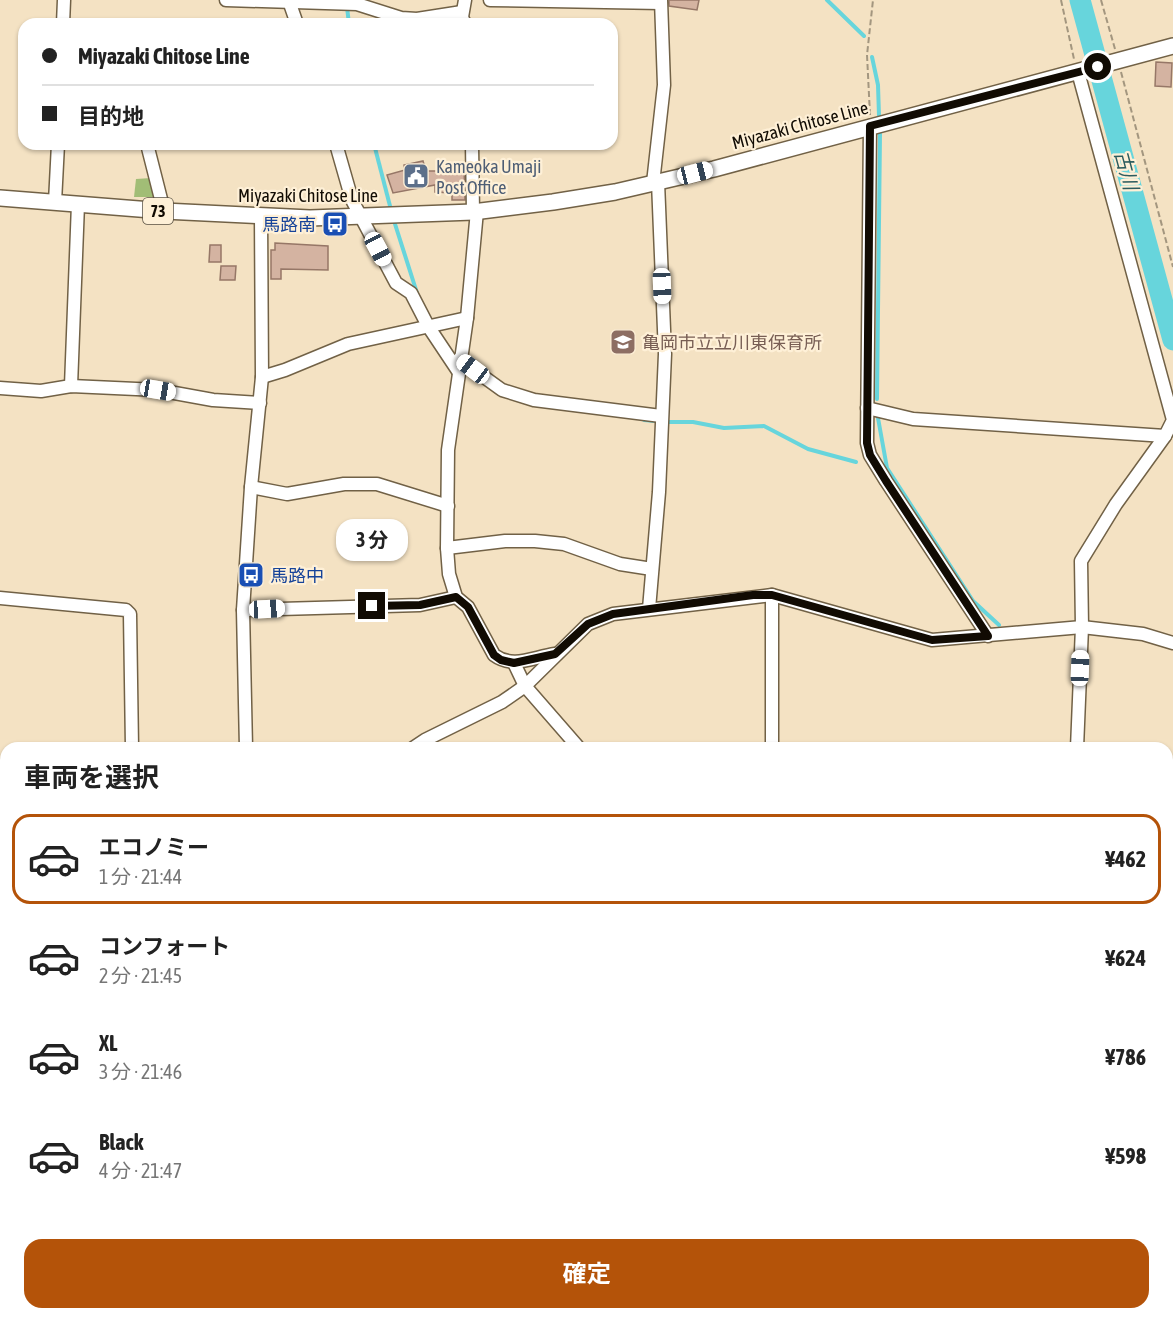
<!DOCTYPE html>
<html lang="ja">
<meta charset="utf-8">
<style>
body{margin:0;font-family:"Asap Condensed","Noto Sans JP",sans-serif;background:#f2f2f2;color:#222;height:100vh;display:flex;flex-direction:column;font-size:22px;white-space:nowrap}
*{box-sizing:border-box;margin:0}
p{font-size:20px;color:#767676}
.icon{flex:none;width:33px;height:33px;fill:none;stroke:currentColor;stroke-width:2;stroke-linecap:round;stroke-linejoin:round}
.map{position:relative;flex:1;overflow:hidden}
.drawer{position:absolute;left:0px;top:742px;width:1173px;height:578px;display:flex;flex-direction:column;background:#fff;border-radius:18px 18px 0 0;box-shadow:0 2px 4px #0004}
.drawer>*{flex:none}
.top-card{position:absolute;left:18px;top:18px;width:600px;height:132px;border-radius:18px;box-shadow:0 2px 4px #0004;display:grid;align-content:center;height:132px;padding:0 24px;background:#fff}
.end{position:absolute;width:27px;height:27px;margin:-14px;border:8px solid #110b03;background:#fff;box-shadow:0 0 0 3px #fff}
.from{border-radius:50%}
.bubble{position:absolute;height:42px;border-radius:18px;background:#fff;box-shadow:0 2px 4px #0004;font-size:20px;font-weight:700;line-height:42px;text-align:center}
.car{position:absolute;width:18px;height:36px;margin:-18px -9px;border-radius:8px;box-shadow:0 0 4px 2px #0007;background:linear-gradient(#fff 24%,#345 0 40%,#fff 0 76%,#345 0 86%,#fff 0)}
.top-card b{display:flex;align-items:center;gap:21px;height:57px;font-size:22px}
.top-card b+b{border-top:2px solid #e0e0e0}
.top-card i{width:15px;height:15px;background:#222}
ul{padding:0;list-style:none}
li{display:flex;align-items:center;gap:18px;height:90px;margin:0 12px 9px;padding:0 12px;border:3px solid transparent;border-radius:18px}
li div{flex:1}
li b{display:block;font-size:22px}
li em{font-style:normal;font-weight:700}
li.selected{border-color:#b45309}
li>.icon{width:54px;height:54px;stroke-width:1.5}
h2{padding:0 24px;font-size:27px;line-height:72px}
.action{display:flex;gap:12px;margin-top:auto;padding:12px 24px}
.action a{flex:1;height:69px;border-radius:18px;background:#b45309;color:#fff;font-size:24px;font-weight:700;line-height:69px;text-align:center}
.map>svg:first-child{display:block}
.education{fill:#edd4ce}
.forest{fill:#a1bd76}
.water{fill:#67d5dc}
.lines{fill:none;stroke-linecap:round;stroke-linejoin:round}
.stream{stroke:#67d5dc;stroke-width:4}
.river{stroke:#67d5dc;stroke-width:21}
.building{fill:#d4b3a1;stroke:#967767;stroke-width:1.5}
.minor-casing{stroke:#716146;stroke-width:15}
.major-casing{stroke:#716146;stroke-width:18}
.path{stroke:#a3967f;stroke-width:2;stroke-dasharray:6 3;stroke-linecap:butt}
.minor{stroke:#fff;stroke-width:12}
.major{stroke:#fff;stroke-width:15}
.route{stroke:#110b03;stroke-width:8}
.labels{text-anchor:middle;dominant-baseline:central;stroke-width:4.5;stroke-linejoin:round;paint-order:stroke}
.shield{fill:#fef0d7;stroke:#585043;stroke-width:1.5}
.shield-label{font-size:16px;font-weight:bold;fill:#110b03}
.street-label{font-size:18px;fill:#110b03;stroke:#fef0d7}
.service-label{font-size:18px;fill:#4e5e75;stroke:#fef0d7;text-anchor:start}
.transit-label{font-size:18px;fill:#164399;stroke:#fef0d7;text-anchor:end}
.education-label{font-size:18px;fill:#785e54;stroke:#fef0d7;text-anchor:start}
.water-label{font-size:20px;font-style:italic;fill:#2b5c5e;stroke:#fef0d7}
</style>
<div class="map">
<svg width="1173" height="1319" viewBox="0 0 1173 1319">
<rect width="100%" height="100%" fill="#f4e2c3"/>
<g class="education">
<polygon points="6,888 6,980 1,980 4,906"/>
<polygon points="0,1182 6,1182 6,1266 0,1262"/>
</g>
<polygon class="forest" points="151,178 155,197 134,197 136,179"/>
<rect class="water" x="0" y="1195" width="6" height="45"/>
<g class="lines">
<g class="stream">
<polyline points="827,0 864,36"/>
<polyline points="347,7 349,24"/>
<polyline points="872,57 878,85 879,116"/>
<polyline points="374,144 390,206"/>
<polyline points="395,224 417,293"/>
<polyline points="877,399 880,134"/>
<polyline points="878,418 887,468 973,601 999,625"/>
<polyline points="644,420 655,421"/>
<polyline points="664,422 693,422 724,428 764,426 808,449 856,462"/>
</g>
<polyline class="river" points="1080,0 1173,340"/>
</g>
<g class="building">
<polygon points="669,0 699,0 697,10 669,6"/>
<polygon points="1156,62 1172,63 1171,87 1155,86"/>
<polygon points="423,161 426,171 452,171 453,167 464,167 465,200 452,200 452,193 435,192 435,185 393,193 387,175 405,170 404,165"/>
<polygon points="275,243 328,246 328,270 281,269 281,279 271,279 271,250 275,250"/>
<polygon points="210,245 221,245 221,262 209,262"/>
<polygon points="221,266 236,266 235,280 220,280"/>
</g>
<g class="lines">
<g class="minor-casing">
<g id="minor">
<polyline points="226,0 357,4 401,18 417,19 462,12"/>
<polyline points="490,0 661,3"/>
<polyline points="289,1 297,24"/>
<polyline points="63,24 64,0"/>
<polyline points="465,24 462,17 465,0"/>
<polyline points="870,126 867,443 870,455 886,481 988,636"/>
<polyline points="147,144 164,211"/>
<polyline points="336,144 352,200 396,283 411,293 428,326 458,371"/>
<polyline points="472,144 473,212"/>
<polyline points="653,183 664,85 661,0"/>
<polyline points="55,202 58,144"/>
<path d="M477,211L467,318L448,450L447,548L449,574L456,597L468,607L494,655C513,669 533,657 555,654"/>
<polyline points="459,359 502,390 534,400 661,416"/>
<polyline points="262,377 285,370 348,344 467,318"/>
<polyline points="71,386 78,204"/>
<polyline points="0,388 41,391 71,386 158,390 213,400 260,403"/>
<polyline points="867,408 913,419 1165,436"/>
<polyline points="251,487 287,494 344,484 377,484 448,506"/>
<polyline points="447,548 505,541 535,541 564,544 620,564 652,569"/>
<polyline points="0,598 126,610 130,614 132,748"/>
<polyline points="649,609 659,492 665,354 658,182"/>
<polyline points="243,610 420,605 456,597"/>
<polyline points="514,663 525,686 579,748"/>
<polyline points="246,748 243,610 251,487 262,377 261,216"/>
<polyline points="413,748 425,740 502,702 525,686 588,624 613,614 772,595 932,640 1082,627 1143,634 1173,643"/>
<polyline points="772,748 772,595"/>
<polyline points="1077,748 1082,627 1081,561 1116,504 1165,436 1173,420 1078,72"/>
<polyline points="0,808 6,808"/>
<polyline points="1167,1230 1173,1230"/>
<polyline points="243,1319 243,1314"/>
<polyline points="1046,1319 1046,1314"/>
</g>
</g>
<g class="major-casing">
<polyline id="major" points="0,198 164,211 310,218 473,212 553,202 615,192 714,169 1173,46"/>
</g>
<g class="path">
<polyline points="1061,0 1074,59"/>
<polyline points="1101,0 1115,49"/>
<polyline points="1121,72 1173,267"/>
<polyline points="870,115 867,55 873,0"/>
<polyline points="0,984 6,984"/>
<polyline points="0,1178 6,1178"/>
<polyline points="454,1319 454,1314"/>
<polyline points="648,1319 649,1314"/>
</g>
<use href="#minor" class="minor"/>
<use href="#major" class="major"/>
</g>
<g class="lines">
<polyline class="route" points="372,606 420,605 456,597 468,607 494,655 501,660 514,663 555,654 588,624 613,614 753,595 772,595 932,640 988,636 886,481 870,455 867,443 870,126 1098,67"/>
</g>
<defs>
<g id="civic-square" transform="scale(1.35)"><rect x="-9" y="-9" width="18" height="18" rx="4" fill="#5c6f8a" stroke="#fef0d7"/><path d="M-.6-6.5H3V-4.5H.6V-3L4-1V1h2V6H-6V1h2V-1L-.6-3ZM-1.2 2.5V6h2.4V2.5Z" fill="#fff"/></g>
<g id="bus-square" transform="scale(1.35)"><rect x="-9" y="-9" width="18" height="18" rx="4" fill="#1a4fb4" stroke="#fef0d7"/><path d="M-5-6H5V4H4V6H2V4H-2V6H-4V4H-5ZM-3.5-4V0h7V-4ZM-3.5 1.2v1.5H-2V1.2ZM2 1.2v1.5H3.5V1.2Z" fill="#fff"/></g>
<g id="school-square" transform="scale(1.35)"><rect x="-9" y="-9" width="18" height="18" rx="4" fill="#8d6e63" stroke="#fef0d7"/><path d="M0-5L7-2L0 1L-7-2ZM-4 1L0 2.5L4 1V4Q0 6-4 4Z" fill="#fff"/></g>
</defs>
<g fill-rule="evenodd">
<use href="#civic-square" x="416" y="176"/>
<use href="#bus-square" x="335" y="224"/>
<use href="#school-square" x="623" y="342"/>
<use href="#bus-square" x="251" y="575"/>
</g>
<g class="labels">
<rect class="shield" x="143" y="198" width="30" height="26" rx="4.5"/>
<g class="shield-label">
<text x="158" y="211">73</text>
</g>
<g class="street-label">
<text transform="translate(800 125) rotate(-15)">Miyazaki Chitose Line</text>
<text x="308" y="195">Miyazaki Chitose Line</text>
</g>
<g class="service-label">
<text x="436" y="166">Kameoka Umaji<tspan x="436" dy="21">Post Office</tspan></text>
</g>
<g class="transit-label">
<text x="316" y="224">馬路南</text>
<text x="270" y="575" text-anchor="start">馬路中</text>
</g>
<g class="education-label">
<text x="642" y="342">亀岡市立立川東保育所</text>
</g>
<g class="water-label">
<text transform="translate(1127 170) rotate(75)">古川</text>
</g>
</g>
</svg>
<i class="end from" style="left:1098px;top:67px"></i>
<i class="end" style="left:372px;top:606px"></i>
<div class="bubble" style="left:336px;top:519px;width:72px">3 分</div>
<i class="car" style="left:695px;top:173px;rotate:76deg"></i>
<i class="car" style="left:378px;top:249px;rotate:152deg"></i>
<i class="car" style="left:662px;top:286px;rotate:178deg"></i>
<i class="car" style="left:473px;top:369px;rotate:307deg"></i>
<i class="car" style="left:158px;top:390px;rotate:100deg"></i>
<i class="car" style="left:267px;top:609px;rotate:87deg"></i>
<i class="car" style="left:1080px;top:668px;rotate:2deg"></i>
<div class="top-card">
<b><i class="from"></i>Miyazaki Chitose Line</b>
<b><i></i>目的地</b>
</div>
<section class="drawer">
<h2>車両を選択</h2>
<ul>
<li class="selected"><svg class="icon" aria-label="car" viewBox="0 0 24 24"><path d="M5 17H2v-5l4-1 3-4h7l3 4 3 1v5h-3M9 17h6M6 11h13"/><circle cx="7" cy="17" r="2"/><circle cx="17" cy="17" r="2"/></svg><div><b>エコノミー</b><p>1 分 · 21:44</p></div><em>¥462</em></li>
<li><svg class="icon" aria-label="car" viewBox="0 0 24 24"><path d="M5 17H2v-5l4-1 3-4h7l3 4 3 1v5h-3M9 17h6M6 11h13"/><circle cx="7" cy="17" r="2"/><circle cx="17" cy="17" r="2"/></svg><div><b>コンフォート</b><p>2 分 · 21:45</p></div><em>¥624</em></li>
<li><svg class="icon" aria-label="car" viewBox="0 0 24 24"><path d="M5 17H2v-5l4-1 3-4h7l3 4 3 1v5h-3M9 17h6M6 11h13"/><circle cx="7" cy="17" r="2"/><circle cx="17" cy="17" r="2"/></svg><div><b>XL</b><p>3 分 · 21:46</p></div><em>¥786</em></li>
<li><svg class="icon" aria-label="car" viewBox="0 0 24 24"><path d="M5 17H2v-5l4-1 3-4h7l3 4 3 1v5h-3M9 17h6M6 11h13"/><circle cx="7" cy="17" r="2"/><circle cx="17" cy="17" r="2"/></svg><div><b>Black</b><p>4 分 · 21:47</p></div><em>¥598</em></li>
</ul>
<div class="action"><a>確定</a></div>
</section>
</div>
